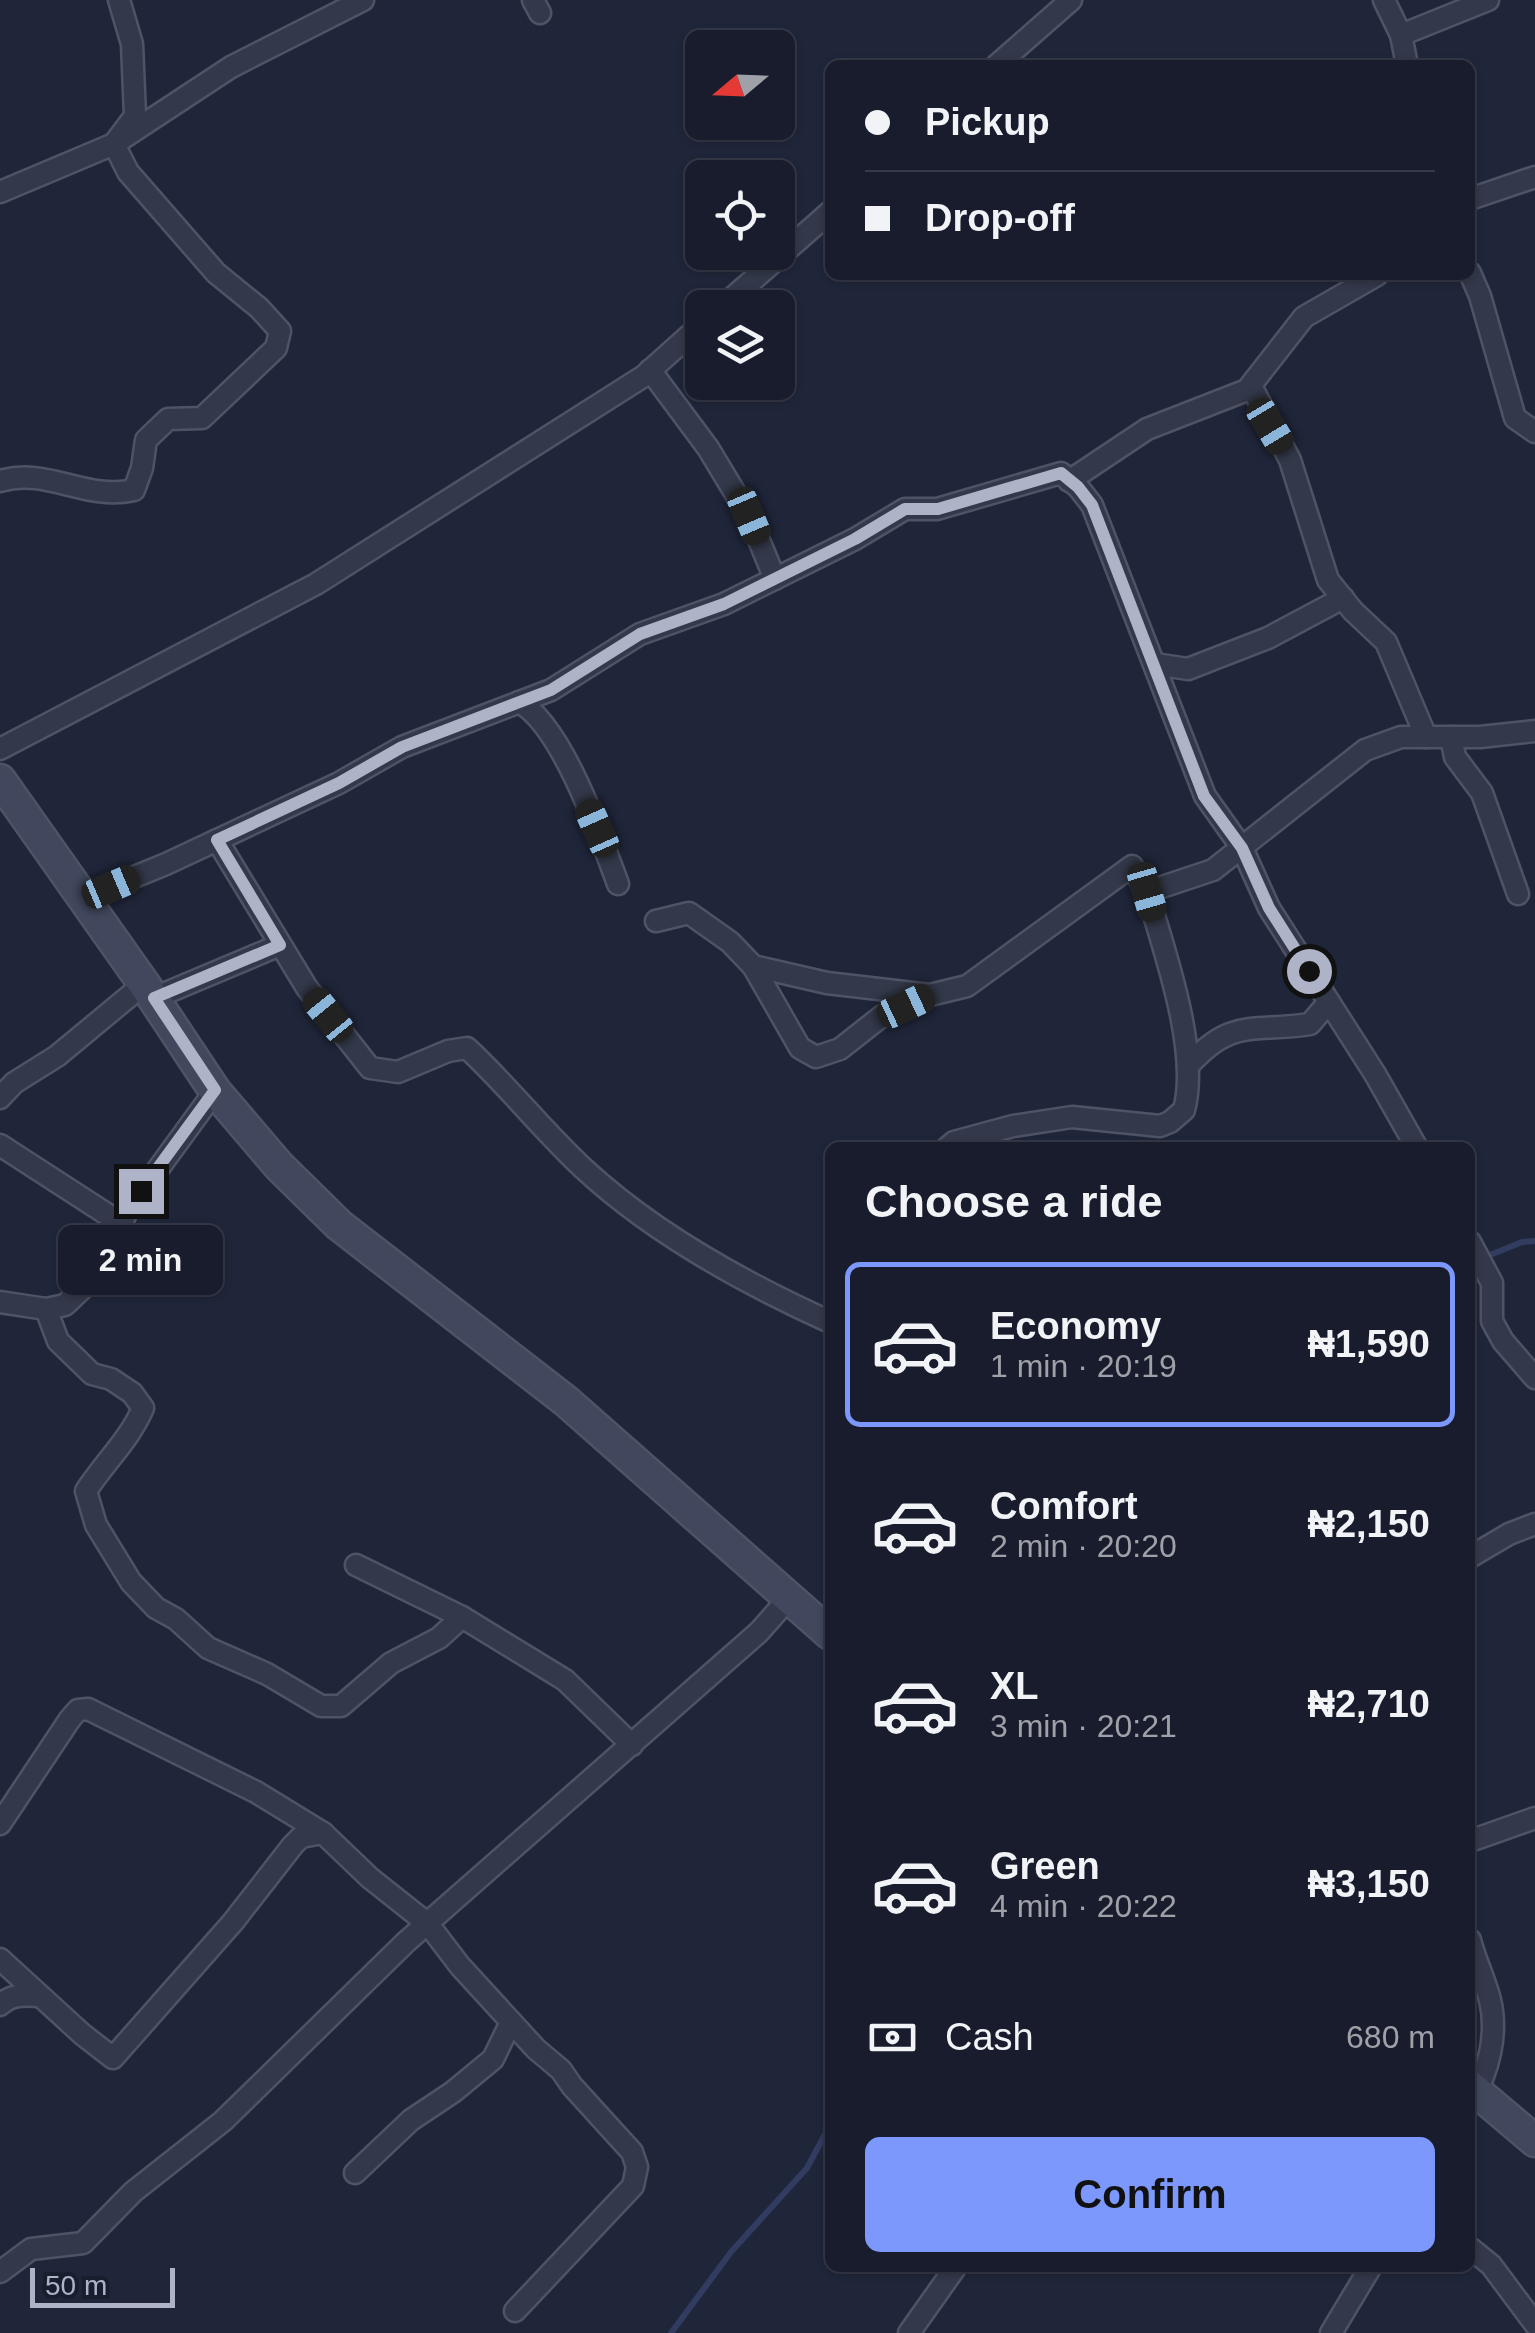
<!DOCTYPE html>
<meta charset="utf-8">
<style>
body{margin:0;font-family:Helvetica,sans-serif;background:#252938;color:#f1f3f6;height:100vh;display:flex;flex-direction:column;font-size:38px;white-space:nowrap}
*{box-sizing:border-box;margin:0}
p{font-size:32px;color:#9fa1a9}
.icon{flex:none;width:55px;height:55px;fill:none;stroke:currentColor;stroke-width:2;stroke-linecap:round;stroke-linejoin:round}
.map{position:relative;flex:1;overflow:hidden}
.panel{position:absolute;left:825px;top:1142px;width:650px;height:1130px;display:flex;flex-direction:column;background:#181c2c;border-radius:15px;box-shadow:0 2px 8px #0004,0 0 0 2px #363a48}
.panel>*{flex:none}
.hud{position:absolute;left:825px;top:60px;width:650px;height:220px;border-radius:15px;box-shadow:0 2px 8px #0004,0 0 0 2px #363a48;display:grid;align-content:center;height:220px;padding:0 40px;background:#181c2c}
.needle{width:65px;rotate:251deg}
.controls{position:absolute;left:685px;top:30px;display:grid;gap:20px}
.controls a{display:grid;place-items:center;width:110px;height:110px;border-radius:15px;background:#181c2c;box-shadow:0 2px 8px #0004,0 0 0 2px #363a48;font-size:50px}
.scale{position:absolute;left:30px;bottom:25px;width:145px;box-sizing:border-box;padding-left:10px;border:5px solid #aeb3c7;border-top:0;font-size:28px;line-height:35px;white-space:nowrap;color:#aeb3c7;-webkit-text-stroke:8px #191e2f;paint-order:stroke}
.end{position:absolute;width:45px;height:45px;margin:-22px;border:12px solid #aeb3c7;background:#111;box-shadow:0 0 0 5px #111}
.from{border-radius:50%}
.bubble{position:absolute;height:70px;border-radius:15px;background:#181c2c;box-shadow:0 2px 8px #0004,0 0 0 2px #363a48;font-size:32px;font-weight:700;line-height:70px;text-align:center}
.car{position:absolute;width:30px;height:60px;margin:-30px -15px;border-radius:12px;box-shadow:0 0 8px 2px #0007;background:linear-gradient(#222 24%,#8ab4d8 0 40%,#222 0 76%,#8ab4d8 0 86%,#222 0)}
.hud b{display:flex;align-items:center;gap:35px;height:95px;font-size:38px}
.hud b+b{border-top:2px solid #363a48}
.hud i{width:25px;height:25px;background:#f1f3f6}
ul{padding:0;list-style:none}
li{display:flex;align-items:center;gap:30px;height:165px;margin:0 20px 15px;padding:0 20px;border:5px solid transparent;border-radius:15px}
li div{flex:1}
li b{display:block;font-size:38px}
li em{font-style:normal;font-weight:700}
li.on{border-color:#7c98fd}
li>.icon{width:90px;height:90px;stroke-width:1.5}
h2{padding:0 40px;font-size:45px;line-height:120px}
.pay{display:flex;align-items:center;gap:25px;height:110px;padding:0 40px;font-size:38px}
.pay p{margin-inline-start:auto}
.cta{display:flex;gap:20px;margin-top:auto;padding:20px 40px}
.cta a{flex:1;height:115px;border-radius:15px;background:#7c98fd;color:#111;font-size:40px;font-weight:700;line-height:115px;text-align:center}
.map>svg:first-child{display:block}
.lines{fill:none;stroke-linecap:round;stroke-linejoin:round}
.stream{stroke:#313c60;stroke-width:6}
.street-casing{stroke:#4e5365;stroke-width:25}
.secondary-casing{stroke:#4e5365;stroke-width:35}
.street{stroke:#33394a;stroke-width:20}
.secondary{stroke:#41475d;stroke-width:30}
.route{stroke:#aeb3c7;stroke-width:12}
</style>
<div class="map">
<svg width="1535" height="2333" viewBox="0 0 1535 2333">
<rect width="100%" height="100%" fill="#20263a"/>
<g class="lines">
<g class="stream">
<polyline points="1480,1259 1522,1242 1535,1241"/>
<polyline points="671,2333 731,2252 807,2168 830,2125"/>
</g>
<g class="street-casing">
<g id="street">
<polyline points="533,0 540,13"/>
<polyline points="1384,0 1401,35 1407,65"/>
<polyline points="1401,35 1488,0"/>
<polyline points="997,65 1071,0"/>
<polyline points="0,192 114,144 231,67 363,0"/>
<polyline points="1470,199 1535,177"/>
<polyline points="1470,273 1480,296 1515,418 1535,432"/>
<polyline points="721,308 830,212"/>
<polyline points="650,370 708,448 749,516 775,579"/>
<polyline points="1251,386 1290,460 1328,580 1353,611 1386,642 1426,737"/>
<path d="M0,481C48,467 85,501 134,490L142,468L146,440L168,419L202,418L276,348L280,331L259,308L216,273L128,172L114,144L135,116L132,44L119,0"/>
<polyline points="1069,481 1147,429 1247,390 1304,317 1377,275"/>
<polyline points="1155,664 1188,669 1268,638 1343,598"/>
<path d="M519,702C562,725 601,838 618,884"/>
<polyline points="1451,737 1455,757 1482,793 1518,894"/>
<polyline points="0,749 316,584 644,376 702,324"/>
<path d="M217,840L307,988L370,1068L398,1072L448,1051L467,1048C508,1086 543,1131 584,1169C652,1232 746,1284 830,1322"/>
<polyline points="83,898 166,864 339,783 402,747 551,690 640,634 724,604 855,539 905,509 937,509 1061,473 1078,487 1092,505 1205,796 1242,848 1269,908 1375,1074 1417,1148"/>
<polyline points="656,921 689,913 730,942 753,966 827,983 930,995 967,986 1132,866 1147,892 1213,870 1365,750 1401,737 1480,737 1535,731"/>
<polyline points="753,966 800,1048 816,1057 840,1049 882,1016 928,996"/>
<polyline points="154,998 280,945"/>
<path d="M1188,1066C1232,1017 1252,1033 1310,1024L1329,1002"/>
<polyline points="0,1098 14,1083 57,1056 144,984"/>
<polyline points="0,1145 122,1224"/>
<path d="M947,1148L954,1142L1013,1126L1072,1117L1160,1126L1170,1122L1184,1110C1200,1051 1164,950 1147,892"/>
<polyline points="1470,1242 1492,1283 1492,1321 1503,1341 1535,1378"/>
<polyline points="0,1302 46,1309 65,1305 104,1268 126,1213 215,1091"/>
<path d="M46,1309L58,1341L92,1374L111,1379L132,1393L143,1408C130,1439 104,1463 86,1491L96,1525L131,1582L156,1608L176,1619L208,1648L267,1674L321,1706H341L391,1663L439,1638L462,1617"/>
<polyline points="1470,1557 1509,1534 1535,1524"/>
<polyline points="356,1565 462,1617 565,1680 632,1745"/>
<polyline points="0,1824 70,1719 78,1710 88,1709 256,1792 323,1833 370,1878 428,1924 460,1966 536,2049 561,2070 572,2086 632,2152 637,2167 633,2186 515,2311"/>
<polyline points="1470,1841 1535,1818"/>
<path d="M1470,1940C1475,1960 1485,1980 1490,2000C1498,2033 1489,2072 1471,2100"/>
<polyline points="0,1959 82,2034 113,2058 233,1922 293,1845 301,1837 323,1833"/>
<path d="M0,2005C11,1994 24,1995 39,1996"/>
<polyline points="355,2173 411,2120 453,2092 493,2059 511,2022"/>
<polyline points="1470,2248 1491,2265 1535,2324"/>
<polyline points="0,2272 31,2249 83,2243 133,2192 223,2121 406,1942 759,1632 789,1598"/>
<polyline points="909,2333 955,2268"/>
<polyline points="1331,2333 1370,2268"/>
</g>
</g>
<g class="secondary-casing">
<g id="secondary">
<polyline points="0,780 144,984 215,1091 279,1166 339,1225 566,1401 830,1634"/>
<polyline points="1470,2086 1535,2141"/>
</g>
</g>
<use href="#street" class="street"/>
<use href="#secondary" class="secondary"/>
</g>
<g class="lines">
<polyline class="route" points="141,1191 215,1090 154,998 280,945 217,840 339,783 402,747 551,690 640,634 724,604 855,539 905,509 938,509 1061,473 1078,487 1092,505 1204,796 1242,848 1269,908 1309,971"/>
</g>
</svg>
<div class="controls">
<a><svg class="needle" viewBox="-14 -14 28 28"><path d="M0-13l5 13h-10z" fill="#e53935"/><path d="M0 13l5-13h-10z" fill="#9fa1a9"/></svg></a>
<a><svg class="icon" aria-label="locate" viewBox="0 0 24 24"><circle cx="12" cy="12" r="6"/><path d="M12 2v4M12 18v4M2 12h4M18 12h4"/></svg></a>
<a><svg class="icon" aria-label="layers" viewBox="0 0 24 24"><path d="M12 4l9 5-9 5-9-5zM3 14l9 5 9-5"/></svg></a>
</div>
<div class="scale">50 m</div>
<i class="end from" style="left:1309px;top:971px"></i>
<i class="end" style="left:141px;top:1191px"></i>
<div class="bubble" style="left:58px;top:1225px;width:165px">2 min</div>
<i class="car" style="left:1270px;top:426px;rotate:149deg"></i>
<i class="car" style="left:749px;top:516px;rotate:157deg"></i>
<i class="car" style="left:597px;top:828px;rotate:336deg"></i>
<i class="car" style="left:111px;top:887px;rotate:67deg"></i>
<i class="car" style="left:1147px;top:892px;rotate:164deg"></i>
<i class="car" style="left:906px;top:1006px;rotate:65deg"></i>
<i class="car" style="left:328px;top:1015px;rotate:321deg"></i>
<div class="hud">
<b><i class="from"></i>Pickup</b>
<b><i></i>Drop-off</b>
</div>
<section class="panel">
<h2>Choose a ride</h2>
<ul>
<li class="on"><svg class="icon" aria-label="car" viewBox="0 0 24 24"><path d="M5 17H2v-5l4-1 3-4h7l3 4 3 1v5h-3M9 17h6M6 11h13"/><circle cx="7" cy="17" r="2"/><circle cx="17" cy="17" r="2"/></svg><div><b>Economy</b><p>1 min · 20:19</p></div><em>₦1,590</em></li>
<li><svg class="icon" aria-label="car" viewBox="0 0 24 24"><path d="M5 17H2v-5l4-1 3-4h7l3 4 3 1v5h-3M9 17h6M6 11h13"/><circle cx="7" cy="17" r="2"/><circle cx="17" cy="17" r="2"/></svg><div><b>Comfort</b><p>2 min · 20:20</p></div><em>₦2,150</em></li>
<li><svg class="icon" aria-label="car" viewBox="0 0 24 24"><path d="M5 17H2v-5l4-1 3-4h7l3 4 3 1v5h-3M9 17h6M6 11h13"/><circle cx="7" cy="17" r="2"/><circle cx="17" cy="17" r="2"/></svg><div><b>XL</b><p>3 min · 20:21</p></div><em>₦2,710</em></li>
<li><svg class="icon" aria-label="car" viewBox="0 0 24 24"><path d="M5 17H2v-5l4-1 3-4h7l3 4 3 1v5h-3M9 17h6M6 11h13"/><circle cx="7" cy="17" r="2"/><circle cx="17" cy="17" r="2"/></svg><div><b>Green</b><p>4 min · 20:22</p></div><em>₦3,150</em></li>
</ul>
<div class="pay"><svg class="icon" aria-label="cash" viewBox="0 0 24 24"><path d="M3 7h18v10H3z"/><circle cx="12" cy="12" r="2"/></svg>Cash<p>680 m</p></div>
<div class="cta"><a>Confirm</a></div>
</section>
</div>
